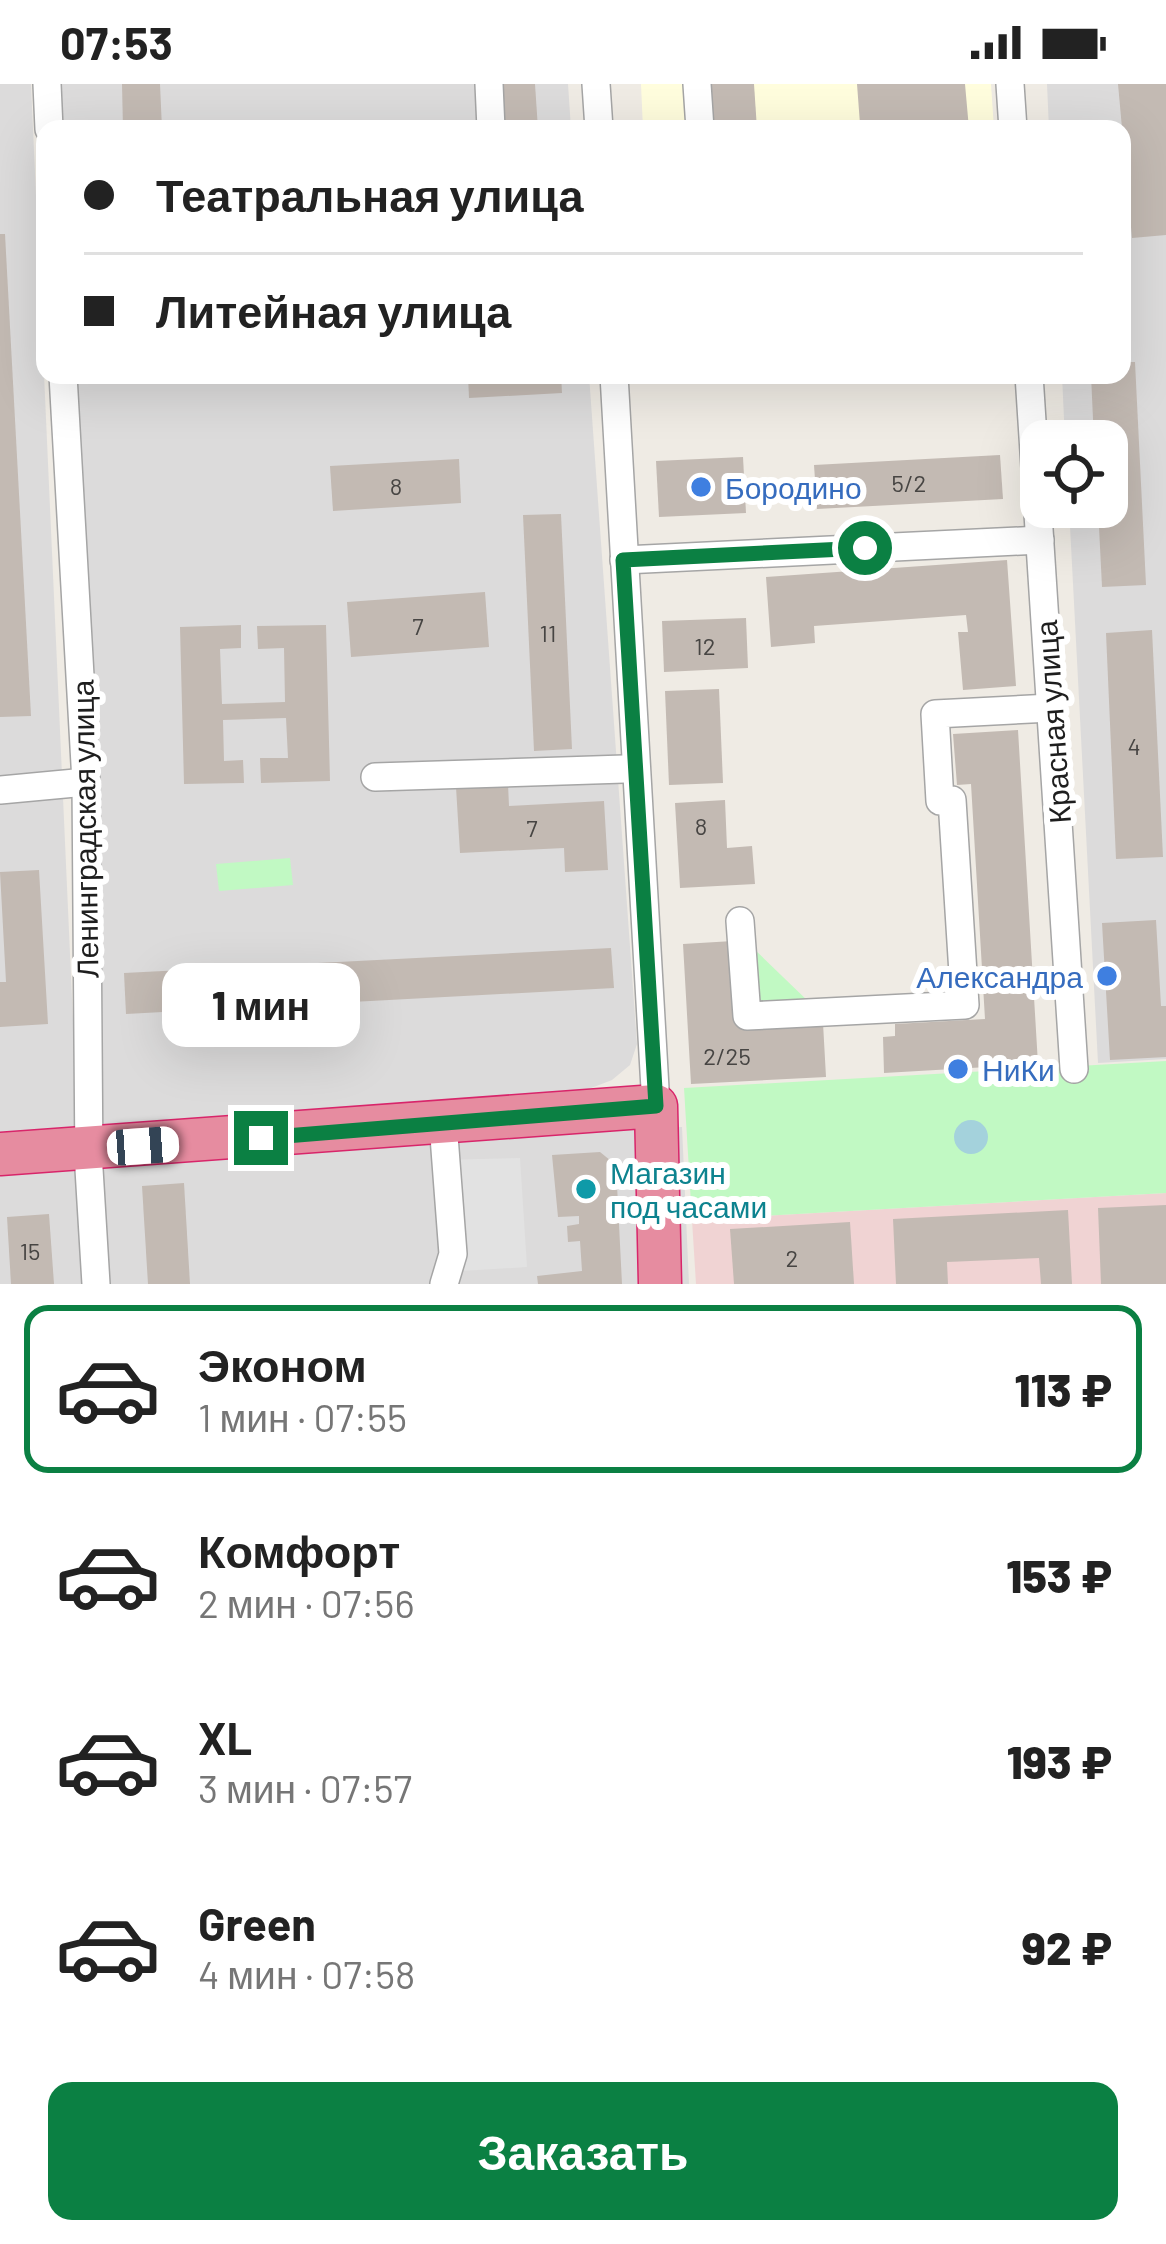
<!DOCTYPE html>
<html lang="ru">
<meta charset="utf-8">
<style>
body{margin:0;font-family:Barlow,sans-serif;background:#f6f6f6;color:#222;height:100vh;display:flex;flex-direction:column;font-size:45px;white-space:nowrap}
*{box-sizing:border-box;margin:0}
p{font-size:39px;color:#767676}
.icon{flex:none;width:66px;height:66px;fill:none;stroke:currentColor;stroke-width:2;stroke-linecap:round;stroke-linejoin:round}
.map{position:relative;height:1200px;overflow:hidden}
.drawer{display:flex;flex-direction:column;background:#fff;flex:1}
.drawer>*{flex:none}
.banner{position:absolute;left:36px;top:36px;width:1095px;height:264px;border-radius:24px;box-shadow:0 12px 48px #0002;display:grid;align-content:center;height:264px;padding:0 48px;background:#fff}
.fabs{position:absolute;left:1020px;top:336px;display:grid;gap:24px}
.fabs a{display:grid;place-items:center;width:108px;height:108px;border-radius:24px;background:#fff;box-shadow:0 12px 48px #0002;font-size:60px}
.end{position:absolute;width:54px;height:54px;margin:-27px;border:15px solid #0b8043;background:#fff;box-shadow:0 0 0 6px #fff}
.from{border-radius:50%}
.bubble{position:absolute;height:84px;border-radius:24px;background:#fff;box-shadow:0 12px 48px #0002;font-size:39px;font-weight:800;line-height:84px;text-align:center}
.car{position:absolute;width:36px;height:72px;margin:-36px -18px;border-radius:15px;box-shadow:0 0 9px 3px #0007;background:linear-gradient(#fff 24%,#345 0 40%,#fff 0 76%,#345 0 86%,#fff 0)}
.banner b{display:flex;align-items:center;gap:42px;height:114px;font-size:45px}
.banner b+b{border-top:3px solid #e0e0e0}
.banner i{width:30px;height:30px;background:#222}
ul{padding:21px 0 0;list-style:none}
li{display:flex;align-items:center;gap:36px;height:168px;margin:0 24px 18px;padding:0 24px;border:6px solid transparent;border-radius:24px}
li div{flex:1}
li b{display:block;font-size:45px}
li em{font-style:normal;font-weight:800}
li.on{border-color:#0b8043}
li>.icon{width:108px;height:108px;stroke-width:1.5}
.button{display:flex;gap:24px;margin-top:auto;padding:24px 48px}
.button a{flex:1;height:138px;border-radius:24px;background:#0b8043;color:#fff;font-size:48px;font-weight:800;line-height:138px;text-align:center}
.status{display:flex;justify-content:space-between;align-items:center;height:84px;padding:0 60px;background:#fff;direction:ltr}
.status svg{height:33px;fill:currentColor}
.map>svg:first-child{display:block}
.residential{fill:#dcdbdb}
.commercial{fill:#f0d3d3}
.education{fill:#fffddd}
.park{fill:#c1f9c3}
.parking{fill:#e2e2e2}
.water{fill:#a4d2dc}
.building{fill:#c3bab3}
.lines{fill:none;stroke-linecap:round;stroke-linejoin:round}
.minor-casing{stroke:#a5a5a5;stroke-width:30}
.highway-casing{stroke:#d8256a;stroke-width:45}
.minor{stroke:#fff;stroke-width:27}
.highway{stroke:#e68ca0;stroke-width:42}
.route{stroke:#0b8043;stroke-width:15}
.shop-dot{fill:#3f7fe0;stroke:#fff;stroke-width:4.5}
.culture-dot{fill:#0f9aa8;stroke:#fff;stroke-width:4.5}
.labels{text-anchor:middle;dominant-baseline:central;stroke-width:12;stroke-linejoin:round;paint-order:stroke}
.number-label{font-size:24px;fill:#474543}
.shop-label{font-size:30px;fill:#366cbe;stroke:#fff;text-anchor:start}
.street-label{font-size:30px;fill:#1e1e1e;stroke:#fff}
.culture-label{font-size:30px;fill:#0d838f;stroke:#fff;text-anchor:start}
</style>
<div class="status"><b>07:53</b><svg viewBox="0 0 49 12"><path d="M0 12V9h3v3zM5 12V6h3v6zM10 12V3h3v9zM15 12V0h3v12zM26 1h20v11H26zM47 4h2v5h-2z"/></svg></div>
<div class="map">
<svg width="1166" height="1200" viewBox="0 0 1166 1200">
<rect width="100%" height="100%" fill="#efebe4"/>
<g class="residential">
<polygon points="0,0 31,0 78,1048 0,1055"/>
<polygon points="56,0 568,0 571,45 58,45"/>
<polygon points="1047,0 1166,0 1166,975 1098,979 1069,423 1107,423 1107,357 1065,357 1062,291 1122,291 1122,45 1049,45"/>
<polygon points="69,291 589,291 637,960 630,981 612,996 586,1006 103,1048"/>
<polygon points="682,1043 689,1200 0,1200 0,1078"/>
</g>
<polygon class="commercial" points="1166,1109 1166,1200 696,1200 692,1136"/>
<polygon class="education" points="641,0 991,0 994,45 643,45"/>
<g class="park">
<polygon points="290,774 293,801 219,807 216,780"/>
<polygon points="752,863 810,919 757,921"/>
<polygon points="1166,977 1166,1109 692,1136 684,1004"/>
</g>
<polygon class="parking" points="520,1074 527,1183 445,1188 441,1076"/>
<circle class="water" cx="971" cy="1053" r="17"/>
<g class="building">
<polygon points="122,0 160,0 162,45 123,45"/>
<polygon points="499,0 535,0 538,45 502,45"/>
<polygon points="710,0 754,0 757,45 714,45"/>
<polygon points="857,0 965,0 969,45 842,45 842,42 860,40"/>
<polygon points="1118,0 1166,0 1166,151 1132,154"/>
<polygon points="0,150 5,150 31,632 0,633"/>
<polygon points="1122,278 1135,278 1146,501 1102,503 1098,423 1107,423 1107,357 1094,357 1091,291 1122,291"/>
<polygon points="468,291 561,291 562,309 469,314"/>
<polygon points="1000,371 1003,415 817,425 814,381"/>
<polygon points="743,373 746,429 659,433 656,377"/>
<polygon points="459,375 461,419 333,427 330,382"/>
<polygon points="561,430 572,665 534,667 523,431"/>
<polygon points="1007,476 1016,602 963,606 958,548 968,548 966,531 814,542 815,559 771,563 766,493"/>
<polygon points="485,508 489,563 351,573 347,518"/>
<polygon points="746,534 748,584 664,588 662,537"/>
<polygon points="241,541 241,564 220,565 222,620 285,618 284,564 258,565 257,542 326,541 330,697 261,699 260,674 288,674 286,634 223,636 224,677 243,676 244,699 184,700 180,543"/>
<polygon points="1152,546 1163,773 1116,775 1106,549"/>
<polygon points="719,605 723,699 669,701 665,607"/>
<polygon points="1018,646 1038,980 884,989 883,953 895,952 895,940 985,935 971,700 957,701 953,650"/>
<polygon points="508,700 509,722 604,717 608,786 565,788 564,764 460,769 456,703"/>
<polygon points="725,716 727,764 752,762 755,800 680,804 675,719"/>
<polygon points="39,786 48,940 0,943 0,898 6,898 0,788"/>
<polygon points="1156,836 1161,922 1166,922 1166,973 1110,976 1102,839"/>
<polygon points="733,857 738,943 823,939 826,993 691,1000 683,860"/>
<polygon points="611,864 614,904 126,930 124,889"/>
<polygon points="600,1068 616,1081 622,1200 538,1200 537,1192 582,1187 580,1157 568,1158 567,1142 579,1140 579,1132 558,1133 552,1071"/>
<polygon points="184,1099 190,1200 148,1200 142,1102"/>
<polygon points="1166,1121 1166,1200 1101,1200 1098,1124"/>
<polygon points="1068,1126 1072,1200 1041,1200 1039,1174 947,1178 948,1200 896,1200 893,1135"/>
<polygon points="49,1130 54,1200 11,1200 7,1133"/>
<polygon points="850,1138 854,1200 734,1200 730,1145"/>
</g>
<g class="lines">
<g class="minor-casing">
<g id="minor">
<polyline points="47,0 49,45"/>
<polyline points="489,0 491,45"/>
<polyline points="596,0 599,45"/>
<polyline points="697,0 700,45"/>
<polyline points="1010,0 1013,45"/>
<polyline points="63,291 86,698 89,1085 96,1200"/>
<polyline points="614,291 656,1022"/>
<polyline points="1029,291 1074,985"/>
<polyline points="624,476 1040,456"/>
<polyline points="375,693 624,685"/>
<polyline points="0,706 86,698"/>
<polyline points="740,837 747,932 965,921 952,716 940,717 935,630 1051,624"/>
<polyline points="443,1039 453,1170 444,1200"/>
</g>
</g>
<g class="highway-casing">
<polyline id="highway" points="0,1070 656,1022 660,1200"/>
</g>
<use href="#minor" class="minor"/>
<use href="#highway" class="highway"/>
</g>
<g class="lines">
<polyline class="route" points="261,1054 656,1022 623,476 865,464"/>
</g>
<g class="shop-dot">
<circle cx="701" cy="403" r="12"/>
<circle cx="1107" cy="892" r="12"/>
<circle cx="958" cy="985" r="12"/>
</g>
<circle class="culture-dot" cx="586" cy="1105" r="12"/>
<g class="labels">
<g class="number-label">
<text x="909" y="398">5/2</text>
<text x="396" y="401">8</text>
<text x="418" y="541">7</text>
<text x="548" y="548">11</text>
<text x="705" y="561">12</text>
<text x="1134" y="661">4</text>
<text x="701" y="741">8</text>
<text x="532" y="743">7</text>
<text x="727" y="971">2/25</text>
<text x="30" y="1166">15</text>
<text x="792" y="1173">2</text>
</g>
<g class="shop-label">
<text x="725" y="403">Бородино</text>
<text x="1083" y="892" text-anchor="end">Александра</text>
<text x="982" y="985">НиКи</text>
</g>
<g class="street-label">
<text transform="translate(1052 638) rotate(-94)">Красная улица</text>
<text transform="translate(84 745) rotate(-91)">Ленинградская улица</text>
</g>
<g class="culture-label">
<text x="610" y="1088">Магазин<tspan x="610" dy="34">под часами</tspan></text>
</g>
</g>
</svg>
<div class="fabs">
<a><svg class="icon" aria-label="locate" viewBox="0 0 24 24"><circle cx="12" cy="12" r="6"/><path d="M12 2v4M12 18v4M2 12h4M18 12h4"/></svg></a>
</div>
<i class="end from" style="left:865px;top:464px"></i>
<i class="end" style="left:261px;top:1054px"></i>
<div class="bubble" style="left:162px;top:879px;width:198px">1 мин</div>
<i class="car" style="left:143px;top:1062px;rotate:86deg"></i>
<div class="banner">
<b><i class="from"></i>Театральная улица</b>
<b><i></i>Литейная улица</b>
</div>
</div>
<section class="drawer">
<ul>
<li class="on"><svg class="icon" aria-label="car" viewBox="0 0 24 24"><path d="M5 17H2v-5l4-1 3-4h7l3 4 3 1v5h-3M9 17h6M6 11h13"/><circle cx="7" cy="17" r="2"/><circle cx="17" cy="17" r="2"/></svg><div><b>Эконом</b><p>1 мин · 07:55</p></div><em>113 ₽</em></li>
<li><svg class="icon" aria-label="car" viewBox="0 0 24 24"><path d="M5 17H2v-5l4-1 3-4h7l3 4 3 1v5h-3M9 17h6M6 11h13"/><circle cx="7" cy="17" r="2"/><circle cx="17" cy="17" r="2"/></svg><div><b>Комфорт</b><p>2 мин · 07:56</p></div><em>153 ₽</em></li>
<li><svg class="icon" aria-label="car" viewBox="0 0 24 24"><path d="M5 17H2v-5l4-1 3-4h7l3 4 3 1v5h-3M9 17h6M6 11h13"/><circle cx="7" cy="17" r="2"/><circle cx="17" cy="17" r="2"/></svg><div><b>XL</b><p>3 мин · 07:57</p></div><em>193 ₽</em></li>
<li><svg class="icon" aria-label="car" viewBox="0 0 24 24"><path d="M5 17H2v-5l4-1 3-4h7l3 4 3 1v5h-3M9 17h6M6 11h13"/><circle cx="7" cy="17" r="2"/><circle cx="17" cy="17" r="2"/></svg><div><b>Green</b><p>4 мин · 07:58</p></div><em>92 ₽</em></li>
</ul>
<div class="button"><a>Заказать</a></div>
</section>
